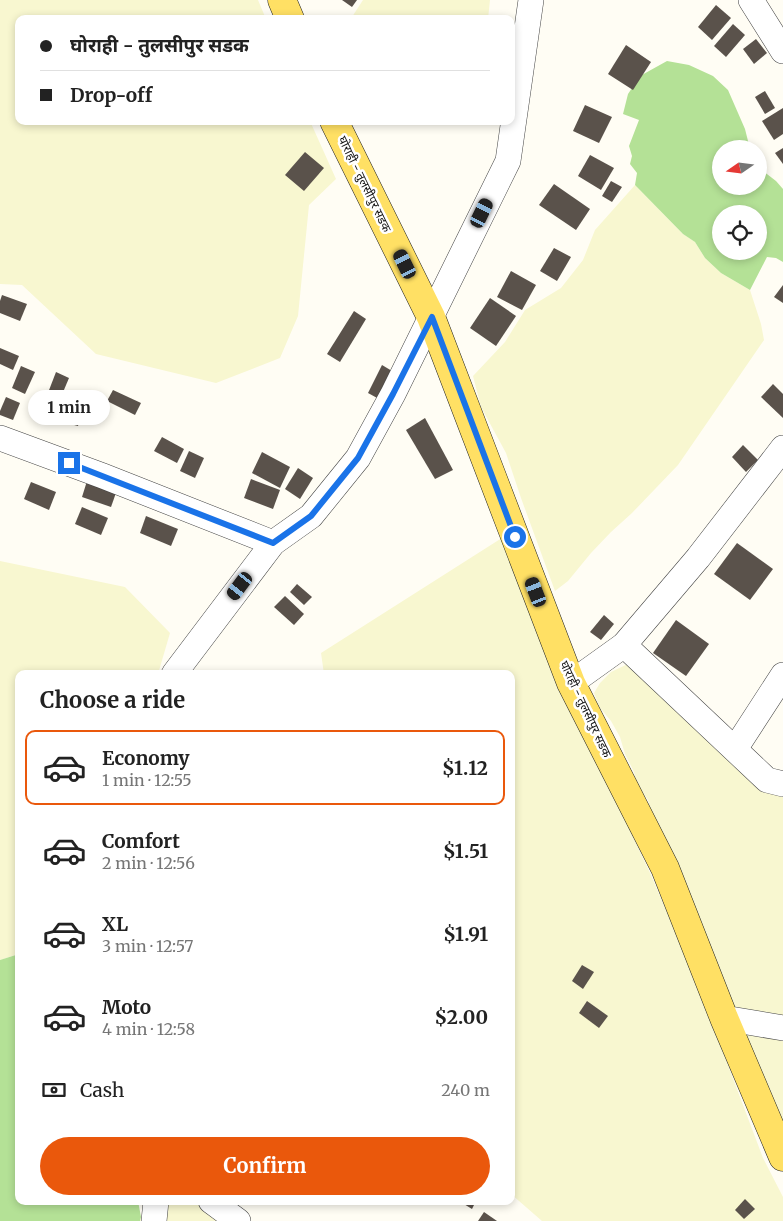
<!DOCTYPE html>
<meta charset="utf-8">
<style>
body{margin:0;font-family:Merriweather,"Noto Sans Devanagari",serif;background:#f2f2f2;color:#222;height:100vh;display:flex;flex-direction:column;font-size:19px;white-space:nowrap}
*{box-sizing:border-box;margin:0}
p{font-size:16px;color:#767676}
.icon{flex:none;width:28px;height:28px;fill:none;stroke:currentColor;stroke-width:2;stroke-linecap:round;stroke-linejoin:round}
.map{position:relative;flex:1;overflow:hidden}
.drawer{position:absolute;left:15px;top:670px;width:500px;height:535px;display:flex;flex-direction:column;background:#fff;border-radius:10px;box-shadow:0 2px 8px #0003}
.drawer>*{flex:none}
.hud{position:absolute;left:15px;top:15px;width:500px;height:110px;border-radius:10px;box-shadow:0 2px 8px #0003;display:grid;align-content:center;height:110px;padding:0 25px;background:#fff}
.needle{width:32px;rotate:256deg}
.controls{position:absolute;left:712px;top:140px;display:grid;gap:10px}
.controls a{display:grid;place-items:center;width:55px;height:55px;border-radius:50%;background:#fff;box-shadow:0 2px 8px #0003;font-size:25px}
.end{position:absolute;width:22px;height:22px;margin:-11px;border:6px solid #1a73e8;background:#fff;box-shadow:0 0 0 2px #fff}
.from{border-radius:50%}
.bubble{position:absolute;height:35px;border-radius:18px;background:#fff;box-shadow:0 2px 8px #0003;font-size:16px;font-weight:700;line-height:35px;text-align:center}
.car{position:absolute;width:15px;height:30px;margin:-15px -8px;border-radius:6px;box-shadow:0 0 4px 1px #0007;background:linear-gradient(#222 24%,#8ab4d8 0 40%,#222 0 76%,#8ab4d8 0 86%,#222 0)}
.hud b{display:flex;align-items:center;gap:18px;height:48px;font-size:19px}
.hud b+b{border-top:1px solid #e0e0e0}
.hud i{width:12px;height:12px;background:#222}
ul{padding:0;list-style:none}
li{display:flex;align-items:center;gap:15px;height:75px;margin:0 10px 8px;padding:0 15px;border:2px solid transparent;border-radius:10px}
li div{flex:1}
li b{display:block;font-size:19px}
li em{font-style:normal;font-weight:700}
li.on{border-color:#ea580c}
li>.icon{width:45px;height:45px;stroke-width:1.5}
h2{padding:0 25px;font-size:22px;line-height:60px}
.pay{display:flex;align-items:center;gap:12px;height:55px;padding:0 25px;font-size:19px}
.pay p{margin-inline-start:auto}
.cta{display:flex;gap:10px;margin-top:auto;padding:10px 25px}
.cta a{flex:1;height:58px;border-radius:30px;background:#ea580c;color:#fff;font-size:20px;font-weight:700;line-height:58px;text-align:center}
.map>svg:first-child{display:block}
.farmland{fill:#f8f7d0}
.forest{fill:#b4e196;fill-rule:evenodd}
.building{fill:#5a524b}
.lines{fill:none;stroke-linecap:round;stroke-linejoin:round}
.minor-casing{stroke:#434343;stroke-width:26}
.major-casing{stroke:#212121;stroke-width:29}
.minor{stroke:#fff;stroke-width:25}
.major{stroke:#ffe064;stroke-width:28}
.route{stroke:#1a73e8;stroke-width:6}
.labels{text-anchor:middle;dominant-baseline:central;stroke-width:5;stroke-linejoin:round;paint-order:stroke}
.street-label{font-size:12px;fill:#101010;stroke:#fff}
</style>
<div class="map">
<svg width="783" height="1221" viewBox="0 0 783 1221">
<rect width="100%" height="100%" fill="#fffdf4"/>
<g class="farmland">
<polygon points="0,0 258,0 266,19 19,19 19,121 310,121 336,179 309,205 298,316 280,358 216,383 96,354 22,285 0,284"/>
<polygon points="363,0 490,0 488,19 353,19 352,17"/>
<polygon points="635,185 683,234 695,242 705,258 721,273 750,290 761,324 764,340 678,465 632,513 611,532 591,553 568,581 555,591 521,498 506,453 481,407 473,376 505,342 525,310 561,288 583,260 595,230"/>
<polygon points="505,536 618,797 631,833 651,875 697,983 763,1158 783,1197 783,1221 542,1221 511,1194 511,674 324,674 321,653"/>
<polygon points="0,561 125,587 170,633 158,674 19,674 19,954 0,960"/>
<polygon points="634,661 783,783 783,1016 732,1007 653,821 648,800 643,793 638,789 634,772 625,754 620,737 611,721 600,708 594,693 600,683 611,672"/>
<polygon points="744,1030 783,1038 783,1134"/>
<polygon points="169,1201 199,1201 231,1221 140,1221 141,1217"/>
</g>
<g class="forest">
<path d="M667,61L689,65L713,76L728,90L745,129L750,149H721V186H759V168L776,181L783,189V262L776,258L767,257L750,290L721,273L705,258L695,242L683,234L635,185L637,173L630,164L632,156L629,146L639,120L623,114L628,94L640,76ZM721,214H759V251H721Z"/>
<polygon points="19,954 19,1201 138,1201 141,1217 140,1221 0,1221 0,960"/>
</g>
<g class="building">
<polygon points="342,0 357,0 352,7"/>
<polygon points="716,5 731,18 712,40 698,27"/>
<polygon points="733,24 745,35 726,57 714,46"/>
<polygon points="756,39 767,53 754,64 743,49"/>
<polygon points="626,45 651,62 633,90 608,74"/>
<polygon points="765,91 775,108 765,114 755,97"/>
<polygon points="585,105 612,117 599,143 573,131"/>
<polygon points="783,108 783,134 774,140 762,121"/>
<polygon points="783,148 783,164 775,153"/>
<polygon points="305,152 324,168 304,191 285,175"/>
<polygon points="590,155 614,168 601,190 578,176"/>
<polygon points="611,181 622,187 612,202 602,196"/>
<polygon points="554,184 590,209 576,230 539,205"/>
<polygon points="554,248 571,257 557,281 540,271"/>
<polygon points="511,271 536,285 522,310 497,297"/>
<polygon points="783,285 783,303 774,297"/>
<polygon points="2,295 27,304 20,321 0,313 0,301"/>
<polygon points="490,298 516,316 496,346 470,328"/>
<polygon points="354,311 366,319 340,362 327,354"/>
<polygon points="0,348 19,356 13,370 0,364"/>
<polygon points="382,365 392,371 379,399 368,393"/>
<polygon points="21,366 35,372 25,394 12,388"/>
<polygon points="56,372 69,378 58,404 46,398"/>
<polygon points="773,384 783,394 783,418 761,397"/>
<polygon points="113,390 141,403 135,415 107,401"/>
<polygon points="6,397 20,403 13,420 0,415 0,411"/>
<polygon points="62,408 81,413 78,426 59,421"/>
<polygon points="425,418 453,470 435,479 406,430"/>
<polygon points="162,437 184,449 177,463 154,451"/>
<polygon points="743,445 758,460 746,472 732,457"/>
<polygon points="189,451 204,458 195,478 180,471"/>
<polygon points="262,452 290,467 280,488 252,473"/>
<polygon points="298,468 313,478 300,499 285,489"/>
<polygon points="251,479 280,490 273,509 244,498"/>
<polygon points="87,481 117,490 111,507 82,497"/>
<polygon points="31,482 56,492 49,510 24,499"/>
<polygon points="82,507 108,518 101,535 75,524"/>
<polygon points="146,516 178,529 171,546 140,533"/>
<polygon points="737,543 773,569 750,600 714,574"/>
<polygon points="297,584 312,597 304,605 290,592"/>
<polygon points="285,596 304,614 294,625 274,607"/>
<polygon points="604,615 614,624 601,640 590,632"/>
<polygon points="676,620 709,644 686,676 653,653"/>
<polygon points="582,965 594,972 583,989 572,981"/>
<polygon points="587,1001 608,1016 599,1028 579,1013"/>
<polygon points="745,1199 755,1209 744,1219 735,1210"/>
<polygon points="459,1201 476,1201 472,1209"/>
<polygon points="484,1212 497,1221 478,1221"/>
</g>
<g class="lines">
<g class="minor-casing">
<g id="minor">
<polyline points="751,0 783,51"/>
<polyline points="0,438 103,476 273,543"/>
<polyline points="624,645 767,780 783,784"/>
<polyline points="174,674 273,543 311,516 358,458 393,394 508,161 531,0"/>
<polyline points="571,683 624,645 698,558 783,448"/>
<polyline points="735,749 783,675"/>
<polyline points="724,1018 783,1028"/>
<polyline points="211,1201 238,1221"/>
<polyline points="154,1221 156,1201"/>
</g>
</g>
<g class="major-casing">
<g id="major">
<polyline points="282,0 290,19"/>
<polyline points="334,121 431,317 571,683 665,868 724,1018 783,1157"/>
</g>
</g>
<use href="#minor" class="minor"/>
<use href="#major" class="major"/>
</g>
<g class="lines">
<polyline class="route" points="69,463 273,543 311,516 358,458 393,394 432,317 515,537"/>
</g>
<g class="labels">
<g class="street-label">
<text transform="translate(365 184) rotate(64)">घोराही - तुलसीपुर सडक</text>
<text transform="translate(586 709) rotate(65)">घोराही - तुलसीपुर सडक</text>
</g>
</g>
</svg>
<div class="controls">
<a><svg class="needle" viewBox="-14 -14 28 28"><path d="M0-13l5 13h-10z" fill="#e53935"/><path d="M0 13l5-13h-10z" fill="#767676"/></svg></a>
<a><svg class="icon" aria-label="locate" viewBox="0 0 24 24"><circle cx="12" cy="12" r="6"/><path d="M12 2v4M12 18v4M2 12h4M18 12h4"/></svg></a>
</div>
<i class="end from" style="left:515px;top:537px"></i>
<i class="end" style="left:69px;top:463px"></i>
<div class="bubble" style="left:28px;top:390px;width:82px">1 min</div>
<i class="car" style="left:482px;top:213px;rotate:26deg"></i>
<i class="car" style="left:405px;top:264px;rotate:334deg"></i>
<i class="car" style="left:240px;top:586px;rotate:217deg"></i>
<i class="car" style="left:536px;top:592px;rotate:339deg"></i>
<div class="hud">
<b><i class="from"></i>घोराही - तुलसीपुर सडक</b>
<b><i></i>Drop-off</b>
</div>
<section class="drawer">
<h2>Choose a ride</h2>
<ul>
<li class="on"><svg class="icon" aria-label="car" viewBox="0 0 24 24"><path d="M5 17H2v-5l4-1 3-4h7l3 4 3 1v5h-3M9 17h6M6 11h13"/><circle cx="7" cy="17" r="2"/><circle cx="17" cy="17" r="2"/></svg><div><b>Economy</b><p>1 min · 12:55</p></div><em>$1.12</em></li>
<li><svg class="icon" aria-label="car" viewBox="0 0 24 24"><path d="M5 17H2v-5l4-1 3-4h7l3 4 3 1v5h-3M9 17h6M6 11h13"/><circle cx="7" cy="17" r="2"/><circle cx="17" cy="17" r="2"/></svg><div><b>Comfort</b><p>2 min · 12:56</p></div><em>$1.51</em></li>
<li><svg class="icon" aria-label="car" viewBox="0 0 24 24"><path d="M5 17H2v-5l4-1 3-4h7l3 4 3 1v5h-3M9 17h6M6 11h13"/><circle cx="7" cy="17" r="2"/><circle cx="17" cy="17" r="2"/></svg><div><b>XL</b><p>3 min · 12:57</p></div><em>$1.91</em></li>
<li><svg class="icon" aria-label="car" viewBox="0 0 24 24"><path d="M5 17H2v-5l4-1 3-4h7l3 4 3 1v5h-3M9 17h6M6 11h13"/><circle cx="7" cy="17" r="2"/><circle cx="17" cy="17" r="2"/></svg><div><b>Moto</b><p>4 min · 12:58</p></div><em>$2.00</em></li>
</ul>
<div class="pay"><svg class="icon" aria-label="cash" viewBox="0 0 24 24"><path d="M3 7h18v10H3z"/><circle cx="12" cy="12" r="2"/></svg>Cash<p>240 m</p></div>
<div class="cta"><a>Confirm</a></div>
</section>
</div>
